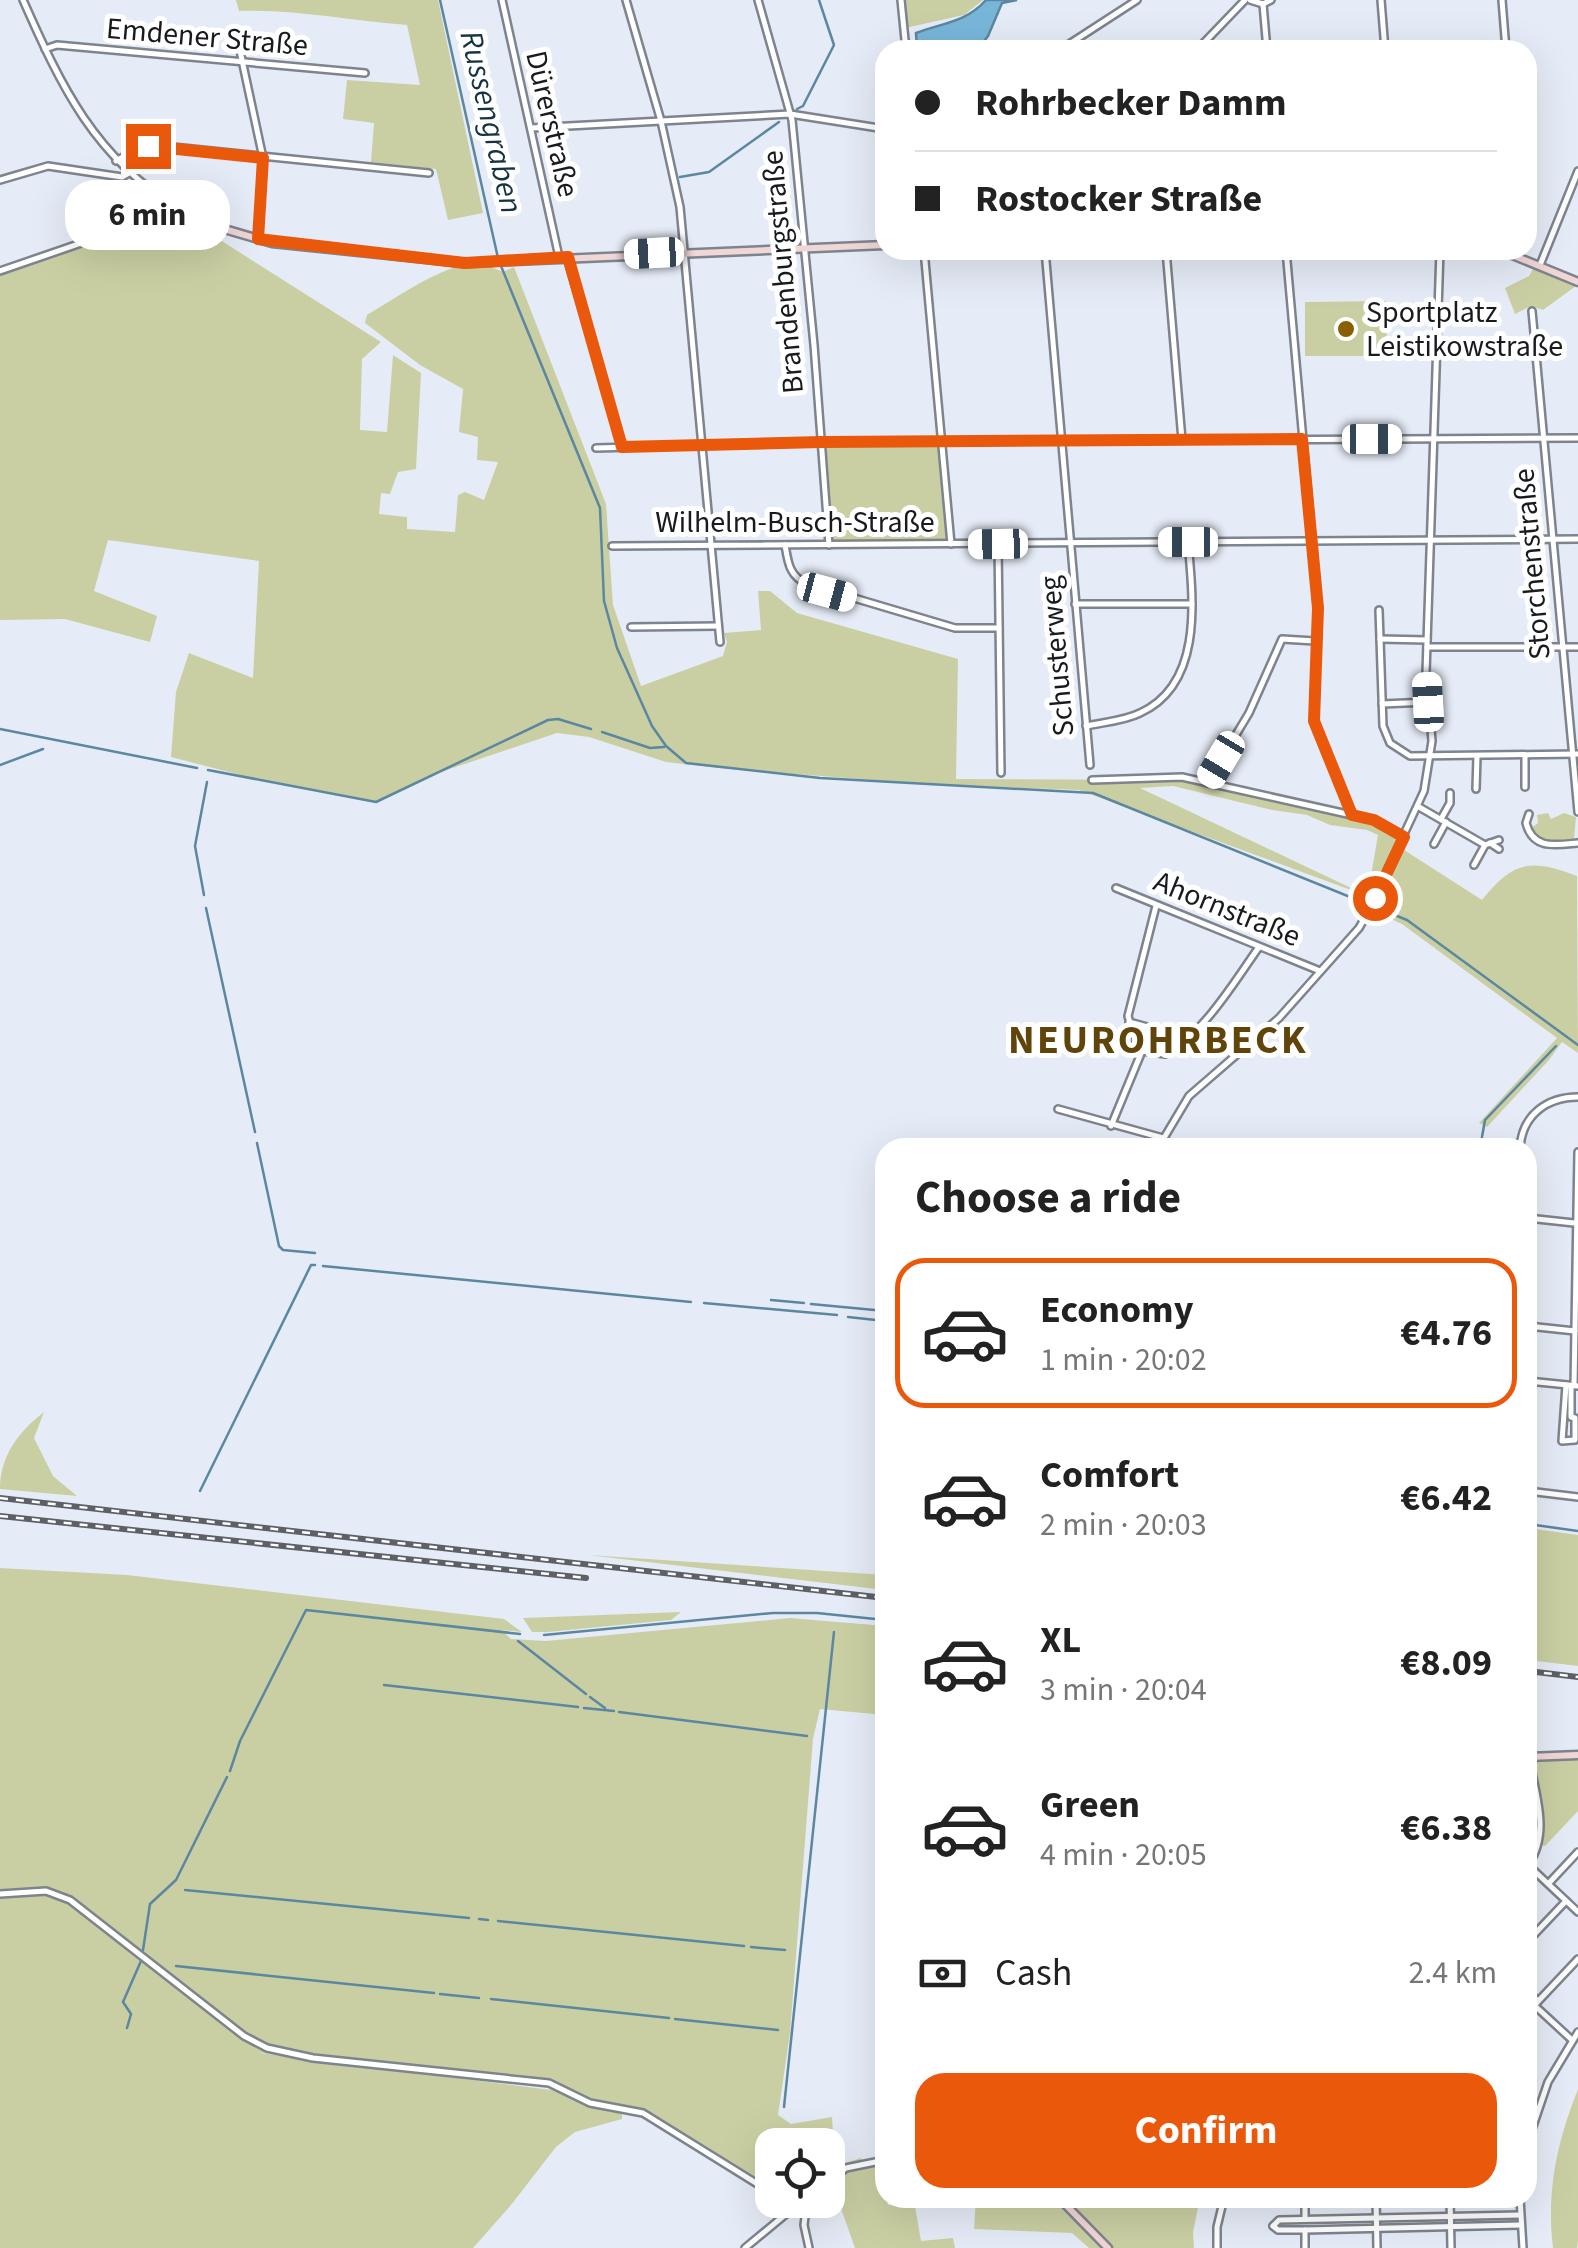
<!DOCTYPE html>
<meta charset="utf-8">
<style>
body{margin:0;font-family:"Source Sans 3",sans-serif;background:#f6f6f6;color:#222;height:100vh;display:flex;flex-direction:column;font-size:38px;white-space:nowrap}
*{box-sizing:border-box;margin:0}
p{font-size:32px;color:#767676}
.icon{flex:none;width:55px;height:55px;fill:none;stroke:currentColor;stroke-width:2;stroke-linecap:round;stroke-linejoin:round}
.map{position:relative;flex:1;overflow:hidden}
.details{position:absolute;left:875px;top:1138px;width:662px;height:1070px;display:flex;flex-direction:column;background:#fff;border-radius:30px;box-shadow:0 10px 40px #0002}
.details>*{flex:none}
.guide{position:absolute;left:875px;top:40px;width:662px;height:220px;border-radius:30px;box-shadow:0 10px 40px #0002;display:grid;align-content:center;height:220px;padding:0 40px;background:#fff}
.buttons{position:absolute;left:755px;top:2128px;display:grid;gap:20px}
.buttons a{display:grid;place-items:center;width:90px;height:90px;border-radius:20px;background:#fff;box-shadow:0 10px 40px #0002;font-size:50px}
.end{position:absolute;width:45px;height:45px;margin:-22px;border:12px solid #ea580c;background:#fff;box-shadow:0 0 0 5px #fff}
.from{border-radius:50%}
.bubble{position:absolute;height:70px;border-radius:30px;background:#fff;box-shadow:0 10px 40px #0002;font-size:32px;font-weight:700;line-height:70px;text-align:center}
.car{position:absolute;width:30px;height:60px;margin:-30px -15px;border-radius:12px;box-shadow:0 0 8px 2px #0007;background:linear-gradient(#fff 24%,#345 0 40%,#fff 0 76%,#345 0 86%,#fff 0)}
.guide b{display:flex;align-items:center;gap:35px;height:95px;font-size:38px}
.guide b+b{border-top:2px solid #e0e0e0}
.guide i{width:25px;height:25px;background:#222}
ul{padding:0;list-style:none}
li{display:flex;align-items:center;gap:30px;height:150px;margin:0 20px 15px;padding:0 20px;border:5px solid transparent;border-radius:30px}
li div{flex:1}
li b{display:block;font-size:38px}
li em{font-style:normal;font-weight:700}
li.selected{border-color:#ea580c}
li>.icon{width:90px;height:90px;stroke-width:1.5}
h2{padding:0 40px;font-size:45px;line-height:120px}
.pay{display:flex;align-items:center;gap:25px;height:110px;padding:0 40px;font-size:38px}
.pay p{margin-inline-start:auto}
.action{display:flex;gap:20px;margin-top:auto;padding:20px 40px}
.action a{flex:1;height:115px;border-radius:30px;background:#ea580c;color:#fff;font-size:40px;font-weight:700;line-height:115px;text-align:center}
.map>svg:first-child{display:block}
.green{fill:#cacfa3;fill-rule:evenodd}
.water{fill:#78b6d8;stroke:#5b87a0;stroke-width:2.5}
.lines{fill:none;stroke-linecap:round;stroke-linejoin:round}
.stream{stroke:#5b87a0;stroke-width:2.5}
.street-casing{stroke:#7e848d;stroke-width:10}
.secondary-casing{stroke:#7e848d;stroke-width:11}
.street{stroke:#fff;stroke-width:5}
.secondary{stroke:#f1d6d6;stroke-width:6}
.rail-casing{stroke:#5d6167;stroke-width:6}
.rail{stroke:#fff;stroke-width:2.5;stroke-dasharray:8;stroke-linecap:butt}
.route{stroke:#ea580c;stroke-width:12}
.poi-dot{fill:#8a5f00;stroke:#fff;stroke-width:4}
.labels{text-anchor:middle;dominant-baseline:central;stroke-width:10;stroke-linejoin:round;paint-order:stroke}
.street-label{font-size:30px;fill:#181a1e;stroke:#fff}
.poi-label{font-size:30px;fill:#181a1e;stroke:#fff;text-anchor:start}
.water-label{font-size:32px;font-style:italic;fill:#163342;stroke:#fff}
.district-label{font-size:40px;font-weight:bold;letter-spacing:2.5px;fill:#614409;stroke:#fff}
</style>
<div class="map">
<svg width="1578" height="2248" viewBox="0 0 1578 2248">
<rect width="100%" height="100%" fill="#e6ecf7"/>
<g class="green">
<path d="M236,0H438L483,213L448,220L436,169L371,162L374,123L343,119L347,80L420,85L407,25C351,21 295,9 239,11Z"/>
<polygon points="902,0 983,0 964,15 905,28"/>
<path d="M176,212L381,342L362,359L360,430L387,432L393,355L421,373L416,469L398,472L390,494L381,493L379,514L407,517V529L455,532L458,495L465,492L484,500L498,462L477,460L478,437L459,432L463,389L420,365L365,323L367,315C395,299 447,261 479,264C487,265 496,269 503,272L514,267L606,504L613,605L641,686L723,656L727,642L724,633L761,630L758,591H770L797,613L958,659L956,779L1178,780L1375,822L1401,841V848L1482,900C1513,861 1531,858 1577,876L1578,1053L1562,1042L1549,1060L1487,1127L1479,1123L1557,1038L1402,924L1384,916L1377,919L1369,915L1376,900L1369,887L1378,835L1367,830L1330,825L1307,815L1272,810L1173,786L1140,788L1370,897L1079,790L938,785L718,768L666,762L589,737L557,733L429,776L376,802L248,777L171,757L176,692L189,653L253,678L259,561L108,540L94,591L157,616L150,642L65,619L0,620V275Z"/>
<polygon points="1535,266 1576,286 1543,310 1531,306 1515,314 1505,288 1529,276"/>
<polygon points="1386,301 1387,356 1305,356 1305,302"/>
<polygon points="940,443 949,543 833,544 823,445"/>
<polygon points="1548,813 1551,819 1564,813 1576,817 1574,839 1543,842 1531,836 1531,828 1538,823 1537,815"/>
<path d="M44,1412L34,1438L53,1476L77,1496L0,1489C0,1456 19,1431 44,1412Z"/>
<polygon points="1528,1528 1578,1535 1578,1666 1528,1660"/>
<polygon points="588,1555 885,1575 885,1590"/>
<path d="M0,1568L127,1575L504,1619L522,1632L501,1630L511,1639L546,1641L790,1618L885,1626V1715L820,1709L813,1739L790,2033L778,2115L791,2124L832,2117L835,2166L861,2158L862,2161L837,2170L828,2178V2145H772V2191L655,2117L622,2104V2119L575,2132L556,2147L511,2205L473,2248H0ZM252,2052L545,2079L570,2091L567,2092Z"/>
<polygon points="681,1612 671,1620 548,1632 532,1632 523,1618"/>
<polygon points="1578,1757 1578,1811 1545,1846 1538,1844 1528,1856 1528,1762"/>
<path d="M1578,2089V2241L1577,2248H1553C1546,2191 1557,2142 1578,2089Z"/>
<polygon points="873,2164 880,2167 888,2205 915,2206 921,2241 953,2238 955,2248 855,2248 832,2183 849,2170"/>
<polygon points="976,2198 1055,2198 1104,2248 1089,2248 1072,2233 974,2229"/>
<polygon points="1064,2198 1200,2198 1193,2232 1194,2248 1111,2248"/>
</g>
<path class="water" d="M986,0H1017L1002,3L988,36L977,50H917L916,33C942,23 967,22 986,0Z"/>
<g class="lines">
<g class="stream">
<polyline points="440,0 498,258"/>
<polyline points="797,109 803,106 834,45 819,0"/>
<polyline points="680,177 709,172 779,122"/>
<polyline points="501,266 600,508 604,601 617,648 652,726 666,746 686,763 820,778 1093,793 1407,920 1578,1045"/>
<polyline points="0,729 197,768"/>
<polyline points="602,732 650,748 664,747"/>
<polyline points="0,765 43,749"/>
<polyline points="208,770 376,802 548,720 558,719 591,729"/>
<polyline points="204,895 195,846 207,782"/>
<polyline points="206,908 255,1132"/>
<polyline points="1482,1137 1485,1120 1556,1046"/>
<polyline points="257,1143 279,1246 283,1250 315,1253"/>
<polyline points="1482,1147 1482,1148"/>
<polyline points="323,1266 691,1302"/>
<polyline points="771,1300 804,1303"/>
<polyline points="704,1303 837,1315"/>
<polyline points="811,1304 885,1311"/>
<polyline points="848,1317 885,1321"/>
<polyline points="200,1491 311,1265 315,1265"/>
<polyline points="1528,1524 1578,1531"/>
<polyline points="544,1635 773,1613 817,1613 885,1620"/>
<polyline points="518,1641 586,1694"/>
<polyline points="384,1685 578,1707"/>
<polyline points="590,1697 605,1708"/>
<polyline points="584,1708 614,1711"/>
<polyline points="619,1712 807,1736"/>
<polyline points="230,1771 240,1741 306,1610 520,1634"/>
<polyline points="185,1890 469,1918"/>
<polyline points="479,1919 488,1920"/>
<polyline points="498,1921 744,1946"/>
<polyline points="751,1947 785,1950"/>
<polyline points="143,1950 150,1904 176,1880 227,1777"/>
<polyline points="176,1966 434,1993"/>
<polyline points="440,1994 479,1998"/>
<polyline points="491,1999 669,2018"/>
<polyline points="675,2019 778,2030"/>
<polyline points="127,2028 131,2014 123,2002 141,1961"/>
<polyline points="784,2107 834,1632"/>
</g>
<g class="street-casing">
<g id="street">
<path d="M23,0C62,88 94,156 178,209"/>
<polyline points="502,0 559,257"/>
<polyline points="626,0 661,121 680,207 720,642"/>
<polyline points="758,0 792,120 814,345 829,545"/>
<polyline points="901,0 906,50"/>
<polyline points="1250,0 1263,4 1271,0"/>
<polyline points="1381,0 1385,50"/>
<polyline points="1502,0 1506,50"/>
<polyline points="1263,4 1267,50"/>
<polyline points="239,46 263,158 258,239"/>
<polyline points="45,49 57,45 365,73"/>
<polyline points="1060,50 1137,0"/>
<polyline points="1197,50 1245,0"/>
<polyline points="531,128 790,114 885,129"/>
<polyline points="116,161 137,149 163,146 429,173"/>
<polyline points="0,180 48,166 122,177 129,173"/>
<polyline points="152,218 150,209 155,194"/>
<polyline points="924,250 951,544"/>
<polyline points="1045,250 1090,765"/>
<polyline points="1166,250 1182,440"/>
<polyline points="1286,250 1318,608 1314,721 1352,815"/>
<polyline points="567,257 622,446"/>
<polyline points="1540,265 1578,171"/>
<polyline points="0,271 177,210"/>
<polyline points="1532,311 1578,812"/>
<polyline points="596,448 821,442 1578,438"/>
<polyline points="998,544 1001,773"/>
<path d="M785,545C788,562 789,576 807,584L955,628H999"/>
<polyline points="612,546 1578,539"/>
<polyline points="1075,604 1192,604"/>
<polyline points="1379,610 1383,726 1390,743 1410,756 1578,754"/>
<polyline points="631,627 718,626"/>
<polyline points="1380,639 1427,640"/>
<polyline points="1427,647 1578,647"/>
<polyline points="1382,704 1428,702"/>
<path d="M1086,726C1104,722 1124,721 1140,713C1204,684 1193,598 1188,542"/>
<polyline points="1525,755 1525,787"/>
<polyline points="1092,780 1182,777 1374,820 1404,837"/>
<polyline points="1207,783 1249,713 1282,639 1315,641"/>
<polyline points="1476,789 1477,756"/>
<polyline points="1419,807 1485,845 1474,865"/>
<path d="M1529,814L1526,823C1533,850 1555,845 1578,843"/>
<polyline points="1441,819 1450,803 1450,793"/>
<polyline points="1490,843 1499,849"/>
<polyline points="1434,844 1446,822"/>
<polyline points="1485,845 1499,840"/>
<polyline points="1116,888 1320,971"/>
<polyline points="1129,1022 1188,1038"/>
<path d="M1142,1051L1165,1054C1203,1035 1235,981 1259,947"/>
<polyline points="1142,1051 1137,1047 1128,1016 1156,906"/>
<polyline points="1058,1109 1163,1138"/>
<polyline points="1111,1126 1142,1051"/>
<polyline points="1158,1148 1189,1096 1279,1018 1359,928 1367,914 1424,791 1432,741 1426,673 1440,250"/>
<path d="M1520,1148C1522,1115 1547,1097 1578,1097"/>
<polyline points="1528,1218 1574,1223"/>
<polyline points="1528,1326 1575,1331"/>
<polyline points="1528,1381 1578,1386"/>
<polyline points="1566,1385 1562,1441 1575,1440 1575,1418 1571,1417 1571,1386"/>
<polyline points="1574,1386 1578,1152"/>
<polyline points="1528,1491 1578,1497"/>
<path d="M1528,1865C1551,1833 1535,1794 1529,1757"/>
<polyline points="1528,1865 1578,1912"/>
<polyline points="1549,1883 1578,1852"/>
<polyline points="0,1894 46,1891 70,1900 244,2036 267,2048 313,2058 549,2083 590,2103 643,2113 772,2193"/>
<polyline points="1528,1941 1566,1901"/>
<polyline points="1528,1992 1538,2001"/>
<polyline points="1534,2005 1572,2040"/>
<polyline points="1528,2012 1578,1959"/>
<polyline points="1528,2141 1548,2082 1578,2032"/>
<polyline points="828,2182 846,2168 885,2160"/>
<polyline points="1305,2198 1305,2219"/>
<polyline points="1376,2198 1377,2248"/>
<polyline points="1450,2198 1451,2248"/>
<polyline points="1520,2198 1523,2248"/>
<polyline points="783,2200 792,2208"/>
<polyline points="807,2200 804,2225 809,2248"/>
<polyline points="1273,2226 1279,2220 1520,2215"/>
<polyline points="1273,2226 1278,2230 1305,2230 1520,2225"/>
<polyline points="745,2248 803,2200"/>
<polyline points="1217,2248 1217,2227 1224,2198"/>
<polyline points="1305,2248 1305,2230"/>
</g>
</g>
<g class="secondary-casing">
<g id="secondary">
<polyline points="178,209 204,223 272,243 465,263 885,245"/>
<polyline points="1500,250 1578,282"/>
<polyline points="1528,1757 1578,1755"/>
<polyline points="1059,2198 1108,2248"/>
</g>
</g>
<use href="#street" class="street"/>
<use href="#secondary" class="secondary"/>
<g class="rail-casing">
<g id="rail">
<polyline points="0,1498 885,1598"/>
<polyline points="0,1516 586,1578"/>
<polyline points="1528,1671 1578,1677"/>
</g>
</g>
<use href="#rail" class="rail"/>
</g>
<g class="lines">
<polyline class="route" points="148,146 263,158 258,239 465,263 568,257 622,447 821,442 1302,439 1318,608 1314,721 1352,815 1374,820 1404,837 1375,898"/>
</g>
<circle class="poi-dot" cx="1346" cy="329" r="10"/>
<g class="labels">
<g class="street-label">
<text transform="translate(207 37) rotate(5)">Emdener Straße</text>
<text transform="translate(552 124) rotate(77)">Dürerstraße</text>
<text transform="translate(783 272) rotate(-95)">Brandenburgstraße</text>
<text x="795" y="522">Wilhelm-Busch-Straße</text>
<text transform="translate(1532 564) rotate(-95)">Storchenstraße</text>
<text transform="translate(1057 656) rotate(-95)">Schusterweg</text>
<text transform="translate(1227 909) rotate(22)">Ahornstraße</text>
</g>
<g class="poi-label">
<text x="1366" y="312">Sportplatz<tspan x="1366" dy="34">Leistikowstraße</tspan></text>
</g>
<g class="water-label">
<text transform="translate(491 122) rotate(77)">Russengraben</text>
</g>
<g class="district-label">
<text x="1158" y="1040">NEUROHRBECK</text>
</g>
</g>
</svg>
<div class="buttons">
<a><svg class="icon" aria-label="locate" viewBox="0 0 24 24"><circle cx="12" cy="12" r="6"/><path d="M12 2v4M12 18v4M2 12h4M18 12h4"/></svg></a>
</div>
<i class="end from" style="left:1375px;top:898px"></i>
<i class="end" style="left:148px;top:146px"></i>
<div class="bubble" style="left:65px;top:180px;width:165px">6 min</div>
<i class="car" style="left:654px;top:253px;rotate:267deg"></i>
<i class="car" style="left:1372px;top:439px;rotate:90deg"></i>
<i class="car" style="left:1188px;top:542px;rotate:270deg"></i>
<i class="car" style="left:998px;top:544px;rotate:269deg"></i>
<i class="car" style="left:827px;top:592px;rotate:105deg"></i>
<i class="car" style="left:1428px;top:702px;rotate:357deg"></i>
<i class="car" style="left:1221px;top:760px;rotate:211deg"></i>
<div class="guide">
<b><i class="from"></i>Rohrbecker Damm</b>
<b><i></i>Rostocker Straße</b>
</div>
<section class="details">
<h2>Choose a ride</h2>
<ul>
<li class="selected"><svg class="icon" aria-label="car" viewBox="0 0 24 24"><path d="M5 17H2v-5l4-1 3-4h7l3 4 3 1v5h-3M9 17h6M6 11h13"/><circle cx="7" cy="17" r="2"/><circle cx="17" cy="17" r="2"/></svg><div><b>Economy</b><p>1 min · 20:02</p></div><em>€4.76</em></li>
<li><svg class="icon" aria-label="car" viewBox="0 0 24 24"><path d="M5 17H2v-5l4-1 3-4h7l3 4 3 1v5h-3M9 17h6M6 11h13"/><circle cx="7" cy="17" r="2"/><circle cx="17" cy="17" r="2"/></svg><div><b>Comfort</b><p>2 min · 20:03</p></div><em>€6.42</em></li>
<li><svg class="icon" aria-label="car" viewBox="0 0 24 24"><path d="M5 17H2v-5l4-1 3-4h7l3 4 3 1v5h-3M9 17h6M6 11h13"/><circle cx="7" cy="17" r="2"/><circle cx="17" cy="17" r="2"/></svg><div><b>XL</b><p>3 min · 20:04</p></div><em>€8.09</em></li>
<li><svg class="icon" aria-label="car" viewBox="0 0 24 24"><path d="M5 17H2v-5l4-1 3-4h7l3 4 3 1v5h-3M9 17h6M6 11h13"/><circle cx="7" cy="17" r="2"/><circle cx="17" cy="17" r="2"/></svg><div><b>Green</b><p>4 min · 20:05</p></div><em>€6.38</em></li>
</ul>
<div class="pay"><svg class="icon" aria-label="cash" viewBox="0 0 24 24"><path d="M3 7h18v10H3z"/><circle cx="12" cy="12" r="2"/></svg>Cash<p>2.4 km</p></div>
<div class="action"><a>Confirm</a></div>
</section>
</div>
